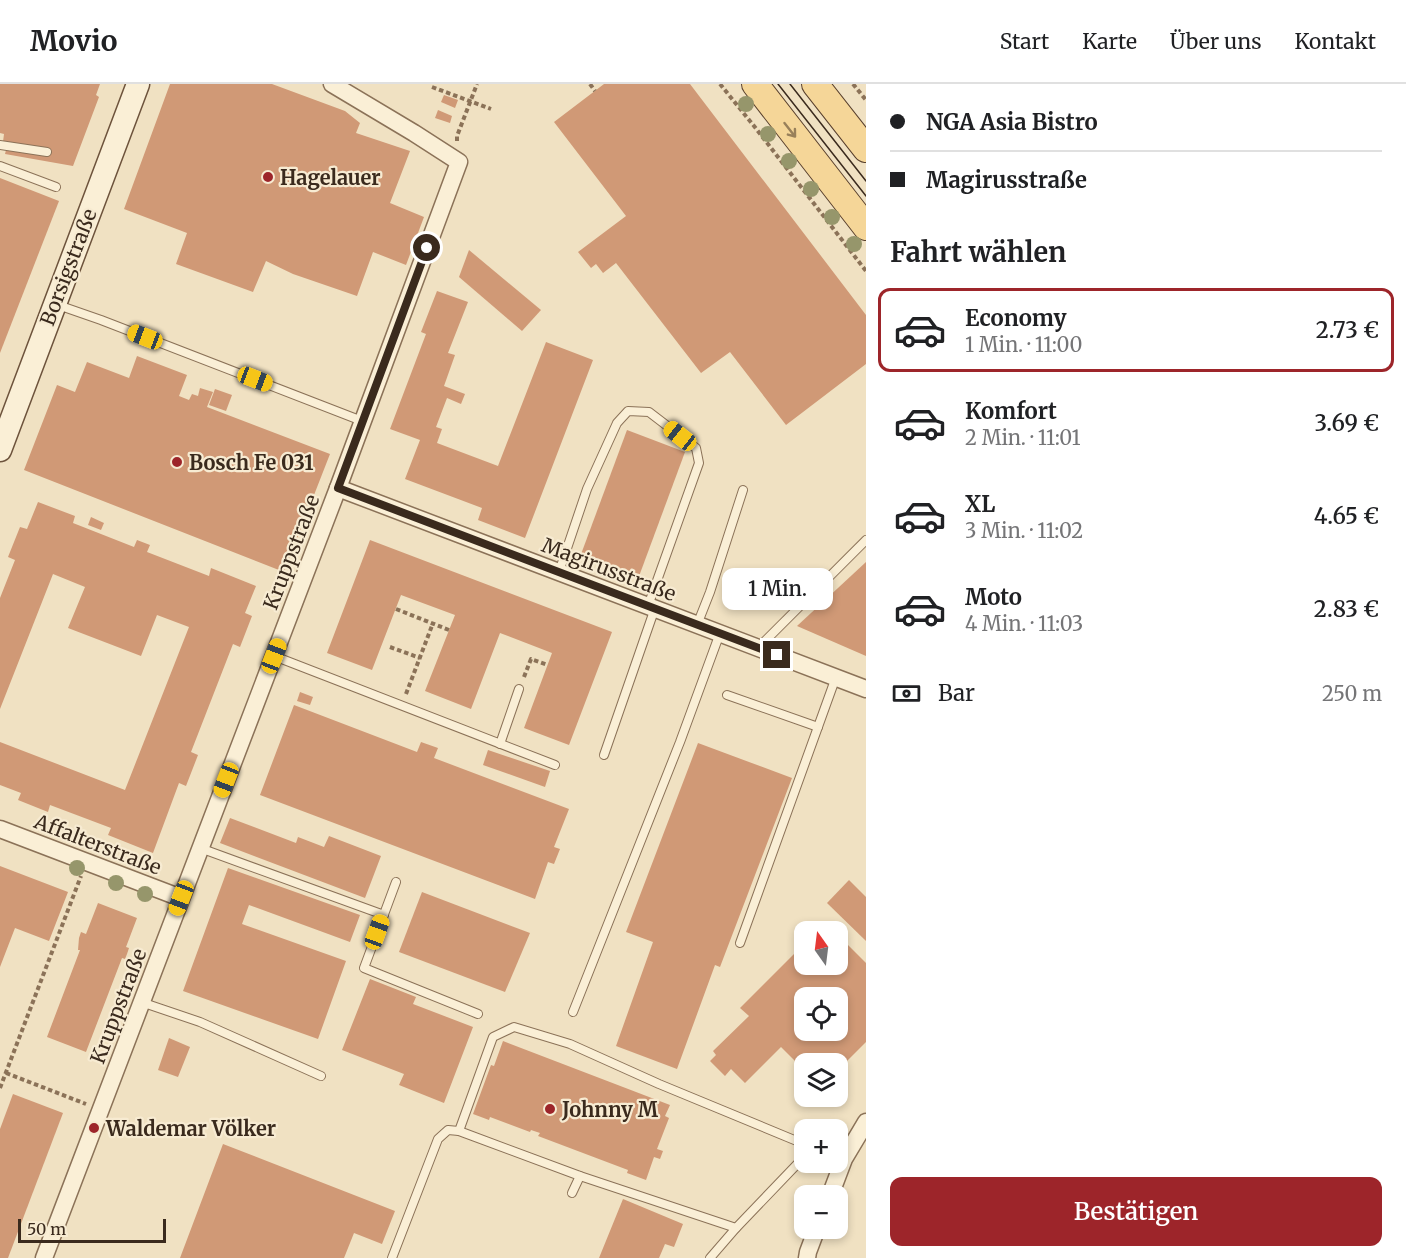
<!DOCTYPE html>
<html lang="de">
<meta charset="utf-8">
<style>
body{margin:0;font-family:Merriweather,serif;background:#f2f2f2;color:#202124;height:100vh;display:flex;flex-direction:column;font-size:22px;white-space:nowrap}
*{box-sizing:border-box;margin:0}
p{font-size:20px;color:#757577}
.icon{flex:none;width:33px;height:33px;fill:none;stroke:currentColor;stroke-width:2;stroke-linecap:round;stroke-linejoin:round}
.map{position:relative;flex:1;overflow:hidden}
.sheet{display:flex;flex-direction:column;background:#fff;width:540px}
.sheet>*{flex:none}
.banner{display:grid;align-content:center;height:132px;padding:0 24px;background:#fff}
.needle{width:39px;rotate:346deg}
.controls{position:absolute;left:794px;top:837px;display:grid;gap:12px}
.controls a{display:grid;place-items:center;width:54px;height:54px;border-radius:12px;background:#fff;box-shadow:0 3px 9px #0003;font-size:30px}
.scale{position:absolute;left:18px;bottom:15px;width:148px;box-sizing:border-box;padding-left:6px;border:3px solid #3a2a1d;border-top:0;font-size:16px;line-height:21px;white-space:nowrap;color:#3a2a1d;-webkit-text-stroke:4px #f7ebd2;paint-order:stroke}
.end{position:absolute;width:27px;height:27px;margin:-14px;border:8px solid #3a2a1d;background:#fff;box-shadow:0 0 0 3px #fff}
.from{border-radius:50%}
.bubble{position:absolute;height:42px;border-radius:12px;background:#fff;box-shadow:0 3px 9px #0003;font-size:20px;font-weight:600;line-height:42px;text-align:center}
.car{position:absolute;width:18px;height:36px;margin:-18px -9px;border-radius:8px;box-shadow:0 0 4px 2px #0007;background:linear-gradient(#f5c518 24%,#345 0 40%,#f5c518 0 76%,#345 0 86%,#f5c518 0)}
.banner b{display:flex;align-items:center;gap:21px;height:57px;font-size:22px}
.banner b+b{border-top:2px solid #e0e0e0}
.banner i{width:15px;height:15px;background:#202124}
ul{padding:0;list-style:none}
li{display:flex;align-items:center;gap:18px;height:84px;margin:0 12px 9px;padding:0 12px;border:3px solid transparent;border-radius:12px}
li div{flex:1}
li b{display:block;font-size:22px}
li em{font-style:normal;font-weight:600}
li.active{border-color:#9d252a}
li>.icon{width:54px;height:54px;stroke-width:1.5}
h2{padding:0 24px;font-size:27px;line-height:72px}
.pay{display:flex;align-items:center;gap:15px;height:66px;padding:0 24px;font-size:22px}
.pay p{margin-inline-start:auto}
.cta{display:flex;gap:12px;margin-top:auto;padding:12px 24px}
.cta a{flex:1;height:69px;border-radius:12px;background:#9d252a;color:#fff;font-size:24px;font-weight:600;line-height:69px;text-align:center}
header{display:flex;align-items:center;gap:36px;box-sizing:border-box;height:84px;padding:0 30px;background:#fff;border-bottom:2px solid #e0e0e0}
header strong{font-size:28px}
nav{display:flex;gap:33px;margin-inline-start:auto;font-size:21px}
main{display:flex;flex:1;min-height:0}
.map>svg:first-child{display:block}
.building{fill:#d09976;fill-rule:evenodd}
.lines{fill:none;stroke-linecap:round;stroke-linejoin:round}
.service-casing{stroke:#8b7258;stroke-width:10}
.minor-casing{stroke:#8b7258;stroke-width:19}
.secondary-casing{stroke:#6d533c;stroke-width:25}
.primary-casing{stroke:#59402d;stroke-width:28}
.path{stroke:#8b7258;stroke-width:4;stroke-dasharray:4.5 3;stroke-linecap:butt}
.service{stroke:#faefd6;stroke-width:8}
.minor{stroke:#faefd6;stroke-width:16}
.secondary{stroke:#faefd6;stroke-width:22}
.primary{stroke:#f5d698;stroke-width:26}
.tram{stroke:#3a2a1d;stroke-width:1.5}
.tree{fill:#96966b}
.oneway{stroke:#98805a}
.route{stroke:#3a2a1d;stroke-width:8}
.poi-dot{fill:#9d252a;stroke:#f7ebd2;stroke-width:2}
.labels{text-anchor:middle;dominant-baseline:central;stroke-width:4.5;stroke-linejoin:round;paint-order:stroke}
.poi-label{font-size:20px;font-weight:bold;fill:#3a2a1d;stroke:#f7ebd2;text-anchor:start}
.street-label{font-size:20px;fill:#3a2a1d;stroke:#f7ebd2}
</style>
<header>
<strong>Movio</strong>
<nav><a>Start</a><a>Karte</a><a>Über uns</a><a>Kontakt</a></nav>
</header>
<main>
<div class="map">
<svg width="866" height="1174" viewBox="0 0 866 1174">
<rect width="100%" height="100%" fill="#f0e1c2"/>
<g class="building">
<polygon points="0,0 100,0 96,11 99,13 73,82 5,70 7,62 3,58 4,50 0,49"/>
<polygon points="170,0 272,0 345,27 360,39 356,49 410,67 390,119 424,133 406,181 373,168 357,212 293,190 266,177 253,208 176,180 187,149 124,125"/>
<polygon points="604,0 690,0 866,231 866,280 786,341 730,268 701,289 616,179 603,189 596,180 591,184 578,168 626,132 554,38"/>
<polygon points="444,11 458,16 455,24 441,18"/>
<polygon points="438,26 452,32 450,39 435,34"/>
<polygon points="0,94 59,117 0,269"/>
<polygon points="469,166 541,226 522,247 459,193"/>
<polygon points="437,207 468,218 448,269 455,271 444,302 465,310 461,320 447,314 436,343 442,345 437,359 498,382 546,258 593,276 525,454 478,436 482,424 405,395 420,356 390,345 426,250 421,248"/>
<polygon points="137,272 187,291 179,312 189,316 192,310 198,312 200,304 213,308 207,323 330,370 284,488 24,386 57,301 75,308 87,278 129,294"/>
<polygon points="215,305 232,311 226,327 209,321"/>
<polygon points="627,346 685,368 638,495 580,473"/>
<polygon points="38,418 75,432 73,439 134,463 137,456 150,461 147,468 209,492 211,484 256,502 245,529 252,532 240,563 233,560 191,668 198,671 186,702 179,699 153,769 108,751 111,744 50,721 48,728 18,716 21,709 0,701 0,658 125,706 189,543 157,531 141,572 68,544 85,503 53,490 0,625 0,514 15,476 8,473 20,443 27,445"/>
<polygon points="91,433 104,439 101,446 88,441"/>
<polygon points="370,456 612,548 569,661 524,644 552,569 500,549 471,625 425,607 455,531 401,511 372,586 327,569"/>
<polygon points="866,478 866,572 797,542"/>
<polygon points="300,608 313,613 310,621 297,617"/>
<polygon points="294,621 417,668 421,658 438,664 434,674 569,725 554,763 560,765 554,780 548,778 535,815 260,711"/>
<polygon points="698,659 792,694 720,883 715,881 677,985 616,962 653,858 626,848"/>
<polygon points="488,666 550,687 545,703 483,681"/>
<polygon points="230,734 296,759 298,753 324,763 329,752 381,772 365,814 220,759"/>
<polygon points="0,782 68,808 49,857 15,844 0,883"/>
<polygon points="228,784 360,831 350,858 249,821 242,840 346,877 318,955 183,907"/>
<polygon points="849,796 866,813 866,857 827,819"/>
<polygon points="422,808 530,849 505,908 399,868"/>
<polygon points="98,819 137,834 126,863 129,864 127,870 125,875 122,874 86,968 47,953 80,866 78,866 79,854 81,848 86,850"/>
<polygon points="826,839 834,848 817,848"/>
<path d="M837,850L866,879V958L837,987V980H804V986L781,963L745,999L731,985L725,992L710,977L716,971L713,967L749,932L740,924L804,860V880H837ZM804,914H837V946H804Z"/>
<polygon points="370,895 416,913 413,920 473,943 444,1019 399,1001 404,990 342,966"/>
<polygon points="169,954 190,963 178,993 158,986"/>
<polygon points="503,957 670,1021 665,1032 669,1034 657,1065 663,1067 660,1075 654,1073 646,1096 627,1089 628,1086 538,1052 540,1049 531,1046 530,1048 490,1033 489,1036 473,1030 491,981 494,982"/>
<polygon points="13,1010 63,1029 8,1174 0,1174 0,1045"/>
<polygon points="223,1060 395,1127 382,1160 354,1149 344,1174 180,1174"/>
<polygon points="623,1115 683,1140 674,1163 665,1160 659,1174 599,1174"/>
</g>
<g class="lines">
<g class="service-casing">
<g id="service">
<polyline points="0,61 47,68"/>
<polyline points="0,82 56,103"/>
<polyline points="55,220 101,236 362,337"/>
<polyline points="559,488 587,405 617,339 628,327 649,328 696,364 699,379 648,522"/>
<polyline points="697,541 710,508 743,406"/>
<polyline points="758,564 866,456"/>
<polyline points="274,572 555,681"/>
<polyline points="727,611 818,643"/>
<polyline points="500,660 519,605"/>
<polyline points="604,671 655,524"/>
<polyline points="200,764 384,831"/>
<polyline points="396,798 364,884 478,930"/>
<polyline points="740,859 836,593"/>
<polyline points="141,918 200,938 321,992"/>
<polyline points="573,928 680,658 720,549"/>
<polyline points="459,1047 493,953 514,943 570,960 659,1000 804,1060"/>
<polyline points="572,1109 580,1092"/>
<polyline points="392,1174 438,1055 448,1046 459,1047 580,1092 736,1144"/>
<polyline points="710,1174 736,1144 804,1073"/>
</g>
</g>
<g class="minor-casing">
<g id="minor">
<polyline points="338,404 866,605"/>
<polyline points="0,745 181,814"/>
<polyline points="830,1112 844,1075 866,1038"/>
<polyline points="44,1174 338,404 459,78 414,49 332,0"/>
<polyline points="807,1174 808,1168 817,1144"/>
</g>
</g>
<g class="secondary-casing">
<polyline id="secondary" points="0,366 138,0"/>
</g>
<g class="primary-casing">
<g id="primary">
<polyline points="755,0 866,143"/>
<polyline points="815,0 866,65"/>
</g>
</g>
<g class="path">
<polyline points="590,0 595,7"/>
<polyline points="720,0 754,42 866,187"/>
<polyline points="853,0 866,16"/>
<polyline points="432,3 491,25"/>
<polyline points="457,57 457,52 477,0"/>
<polyline points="396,525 449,546"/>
<polyline points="390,563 420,574"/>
<polyline points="524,593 531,575 548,581"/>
<polyline points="406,610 433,539"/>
<polyline points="6,989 86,1020"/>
<polyline points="0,1004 81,792"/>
</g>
<use href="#service" class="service"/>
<use href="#minor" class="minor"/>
<use href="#secondary" class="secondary"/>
<use href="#primary" class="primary"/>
<g class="tram">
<polyline points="778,0 866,112"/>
<polyline points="790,0 866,97"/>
</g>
</g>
<g class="tree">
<circle cx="746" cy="20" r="8"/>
<circle cx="768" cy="50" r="8"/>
<circle cx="789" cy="77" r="8"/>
<circle cx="811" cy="105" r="8"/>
<circle cx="832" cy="133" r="8"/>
<circle cx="854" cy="160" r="8"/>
<circle cx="77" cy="784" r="8"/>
<circle cx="116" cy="799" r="8"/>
<circle cx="145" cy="810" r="8"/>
</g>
<defs><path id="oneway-shaft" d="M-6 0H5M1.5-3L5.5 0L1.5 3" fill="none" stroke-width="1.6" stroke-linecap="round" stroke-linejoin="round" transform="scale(1.5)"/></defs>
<use class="oneway" href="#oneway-shaft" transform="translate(790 46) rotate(52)"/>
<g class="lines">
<polyline class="route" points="427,164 338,404 777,571"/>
</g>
<g class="poi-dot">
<circle cx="268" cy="93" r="6"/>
<circle cx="177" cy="378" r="6"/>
<circle cx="550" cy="1025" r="6"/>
<circle cx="94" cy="1044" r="6"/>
</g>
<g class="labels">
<g class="poi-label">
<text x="280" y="93">Hagelauer</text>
<text x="189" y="378">Bosch Fe 031</text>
<text x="562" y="1025">Johnny M</text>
<text x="106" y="1044">Waldemar Völker</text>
</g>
<g class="street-label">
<text transform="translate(68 183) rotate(-69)">Borsigstraße</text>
<text transform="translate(291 468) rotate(-69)">Kruppstraße</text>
<text transform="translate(609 485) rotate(21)">Magirusstraße</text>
<text transform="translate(98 760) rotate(21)">Affalterstraße</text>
<text transform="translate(118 922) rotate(-69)">Kruppstraße</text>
</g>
</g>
</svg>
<div class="controls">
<a><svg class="needle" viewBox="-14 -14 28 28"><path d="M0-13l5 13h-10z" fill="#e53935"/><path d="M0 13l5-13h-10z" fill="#757577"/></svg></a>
<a><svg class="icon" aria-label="locate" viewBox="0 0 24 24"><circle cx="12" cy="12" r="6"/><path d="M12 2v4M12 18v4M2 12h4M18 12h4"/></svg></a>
<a><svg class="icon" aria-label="layers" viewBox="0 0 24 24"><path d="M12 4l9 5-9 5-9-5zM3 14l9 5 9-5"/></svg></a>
<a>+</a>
<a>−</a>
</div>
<div class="scale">50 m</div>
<i class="end from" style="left:427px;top:164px"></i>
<i class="end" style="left:777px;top:571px"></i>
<div class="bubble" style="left:722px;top:484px;width:111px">1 Min.</div>
<i class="car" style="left:145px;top:253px;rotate:291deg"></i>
<i class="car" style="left:255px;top:295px;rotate:111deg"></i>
<i class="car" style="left:680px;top:352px;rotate:308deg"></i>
<i class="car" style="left:274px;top:572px;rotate:21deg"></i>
<i class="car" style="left:226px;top:696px;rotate:201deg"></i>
<i class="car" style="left:181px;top:814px;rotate:201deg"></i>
<i class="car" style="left:377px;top:848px;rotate:20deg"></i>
</div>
<section class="sheet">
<div class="banner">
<b><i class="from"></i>NGA Asia Bistro</b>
<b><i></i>Magirusstraße</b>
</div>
<h2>Fahrt wählen</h2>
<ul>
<li class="active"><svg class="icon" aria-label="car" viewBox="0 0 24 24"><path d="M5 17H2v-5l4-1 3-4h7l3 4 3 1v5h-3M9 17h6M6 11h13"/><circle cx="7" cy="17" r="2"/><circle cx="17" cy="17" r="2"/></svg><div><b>Economy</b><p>1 Min. · 11:00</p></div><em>2.73 €</em></li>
<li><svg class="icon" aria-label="car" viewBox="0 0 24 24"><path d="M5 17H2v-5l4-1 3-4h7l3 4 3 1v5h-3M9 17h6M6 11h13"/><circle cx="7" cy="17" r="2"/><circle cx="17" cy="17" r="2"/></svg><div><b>Komfort</b><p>2 Min. · 11:01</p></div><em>3.69 €</em></li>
<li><svg class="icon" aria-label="car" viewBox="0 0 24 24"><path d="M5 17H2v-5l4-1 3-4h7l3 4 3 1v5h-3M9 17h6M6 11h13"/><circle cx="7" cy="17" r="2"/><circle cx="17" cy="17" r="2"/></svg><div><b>XL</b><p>3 Min. · 11:02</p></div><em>4.65 €</em></li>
<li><svg class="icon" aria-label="car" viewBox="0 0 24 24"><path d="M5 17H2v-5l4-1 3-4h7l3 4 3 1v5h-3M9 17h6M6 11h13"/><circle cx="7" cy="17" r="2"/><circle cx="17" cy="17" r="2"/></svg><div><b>Moto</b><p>4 Min. · 11:03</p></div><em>2.83 €</em></li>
</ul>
<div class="pay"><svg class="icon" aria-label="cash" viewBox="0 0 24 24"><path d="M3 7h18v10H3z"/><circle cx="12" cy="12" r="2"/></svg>Bar<p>250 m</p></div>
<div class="cta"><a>Bestätigen</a></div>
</section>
</main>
